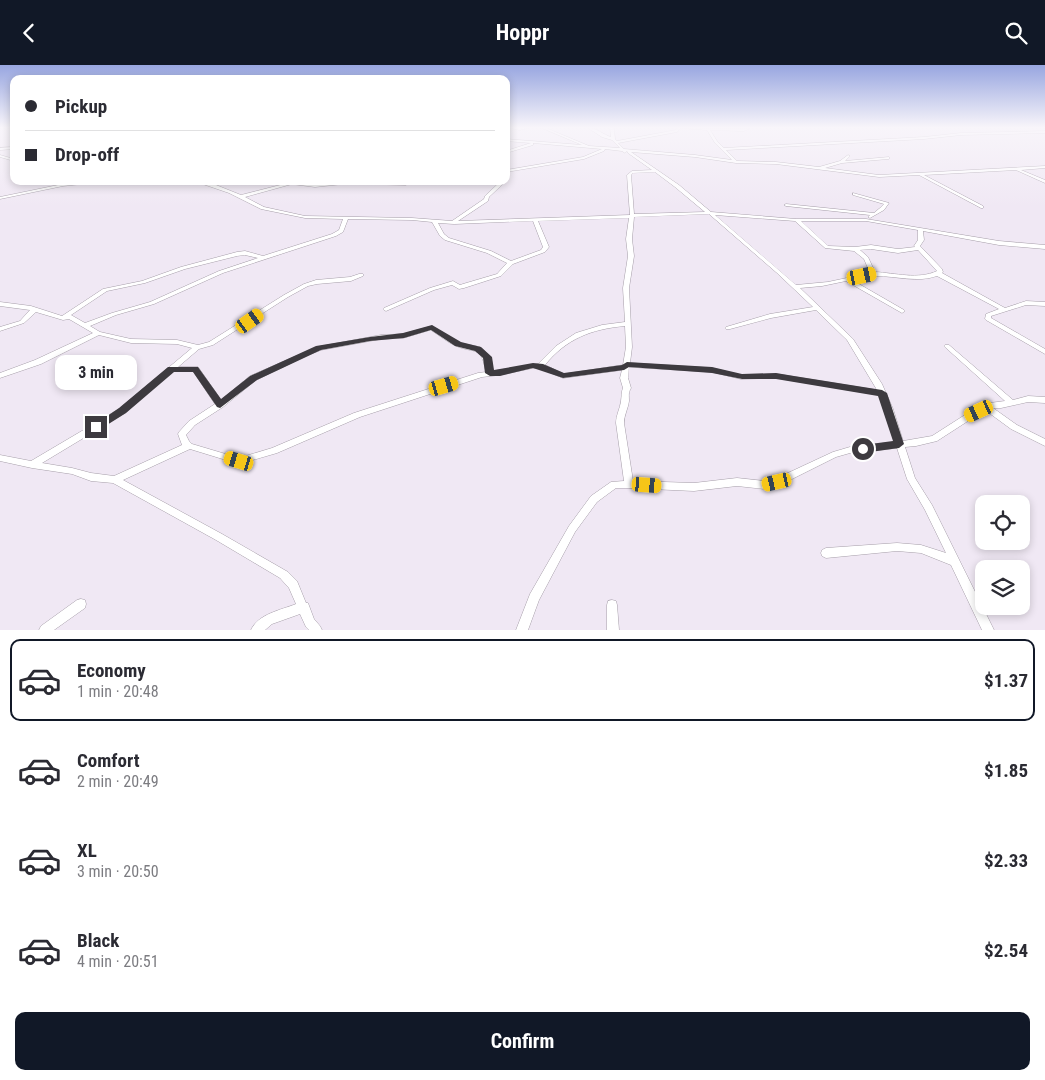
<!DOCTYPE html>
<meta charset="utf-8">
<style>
body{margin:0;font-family:"Roboto Condensed",sans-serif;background:#f2f2f3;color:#2b2b33;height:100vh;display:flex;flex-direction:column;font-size:19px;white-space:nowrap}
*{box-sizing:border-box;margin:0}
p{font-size:16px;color:#7c7c81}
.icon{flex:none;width:28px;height:28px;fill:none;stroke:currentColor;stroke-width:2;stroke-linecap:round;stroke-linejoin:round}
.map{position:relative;height:565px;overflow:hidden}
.details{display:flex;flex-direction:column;background:#fff;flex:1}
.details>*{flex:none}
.hud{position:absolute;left:10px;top:10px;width:500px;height:110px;border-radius:10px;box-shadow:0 2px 8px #0003;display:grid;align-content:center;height:110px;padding:0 15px;background:#fff}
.tools{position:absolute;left:975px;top:430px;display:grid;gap:10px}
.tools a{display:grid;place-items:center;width:55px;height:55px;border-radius:10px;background:#fff;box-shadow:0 2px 8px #0003;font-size:25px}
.end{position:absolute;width:22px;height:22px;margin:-11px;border:6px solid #3d3a3f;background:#fff;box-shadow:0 0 0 2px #fff}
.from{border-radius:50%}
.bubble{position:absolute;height:35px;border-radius:10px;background:#fff;box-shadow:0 2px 8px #0003;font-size:16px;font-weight:700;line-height:35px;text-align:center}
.car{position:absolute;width:15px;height:30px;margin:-15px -8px;border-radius:6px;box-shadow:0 0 4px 1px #0007;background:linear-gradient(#f5c518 24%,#345 0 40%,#f5c518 0 76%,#345 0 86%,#f5c518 0)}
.hud b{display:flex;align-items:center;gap:18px;height:48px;font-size:19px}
.hud b+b{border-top:1px solid #e1e1e2}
.hud i{width:12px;height:12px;background:#2b2b33}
ul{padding:9px 0 0;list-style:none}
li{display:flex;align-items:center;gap:15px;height:82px;margin:0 10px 8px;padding:0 5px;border:2px solid transparent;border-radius:10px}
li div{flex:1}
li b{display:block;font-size:19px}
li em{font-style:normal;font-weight:700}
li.selected{border-color:#111827}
li>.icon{width:45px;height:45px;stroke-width:1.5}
.cta{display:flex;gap:10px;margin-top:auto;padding:10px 15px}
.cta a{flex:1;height:58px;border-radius:10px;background:#111827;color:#fff;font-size:20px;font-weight:700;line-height:58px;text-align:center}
header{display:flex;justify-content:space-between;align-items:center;height:65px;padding:0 15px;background:#111827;color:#fff;font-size:22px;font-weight:700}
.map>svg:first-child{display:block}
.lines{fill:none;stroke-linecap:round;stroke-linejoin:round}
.street-casing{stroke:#a69ea9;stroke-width:1}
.street{fill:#fff;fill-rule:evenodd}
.route{fill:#3d3a3f}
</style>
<header><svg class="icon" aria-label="back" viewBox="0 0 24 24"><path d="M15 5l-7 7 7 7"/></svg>Hoppr<svg class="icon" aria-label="search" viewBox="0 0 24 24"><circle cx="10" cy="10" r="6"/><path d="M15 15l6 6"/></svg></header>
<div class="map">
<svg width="1045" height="565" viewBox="0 0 1045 565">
<rect width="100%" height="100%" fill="#f0e8f4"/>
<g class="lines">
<g class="street-casing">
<g id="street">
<polygon points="511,63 527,63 520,65"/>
<path d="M542,63H546L589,81L620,83L612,75L602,72L588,63C595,62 604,70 611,72L610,63H614L615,74L617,76L676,65L677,63L743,64L750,63L744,66L710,65L717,76L724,83L924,72L961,68L1045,66V68L961,70L924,74L726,85L737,96L776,97L819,102L840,96L848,90L850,91L845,96L889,92V94H888L842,98L825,103L879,110L1045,101V103L1021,105L1045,115V118L1016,105L924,110L983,141V143H981L919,110L879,112L776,99L736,98L695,92L631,87L679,120L711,147L796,154H866L999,176L1045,180V184L999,180L923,166L924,175L920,181L942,204L943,207L942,208L1005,243L1026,236L1045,237V241L1026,240L991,251V253L1045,284V289L986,255L985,254L986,249L999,244L937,211C917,218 897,211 876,211C868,211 860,213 852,215L904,245L905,246L902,248L846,216L822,221L800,223L853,274L882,319L893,344L903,376L932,371L982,339L1005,336L945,282L944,281L945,280H949L1013,335L1028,331L1045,332V338L1028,337L1001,343H993L1017,360L1045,374V381L1011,364L985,345L937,376L916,381L905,382L915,413L932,440L994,565H982L951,500L921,488L897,486L826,493L822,491L821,488L822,485L826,483L897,478L921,480L946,488L925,445L907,414L897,383L850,388L836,392L780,420L765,424L737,421L694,426L629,423H616L597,437L575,467L539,535L528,565H516L530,529L569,461L591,431L611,417L624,416L616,358C616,350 620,344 621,336C622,330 621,328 623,323L620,313L622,305L563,313L539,303H533L500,310L482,312L360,352L277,388L239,399L190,384L123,415L222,469L288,507L297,516L306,538H308L314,554L320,561L322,565H309L306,562L300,549L272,559L265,565H251C258,549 281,545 296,539L289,523L280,513L216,475L113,418L91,416L72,409L32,403L0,396V390L31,396L119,344L192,283L177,279L131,278L99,270L41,299L0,313V308L35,295L93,268L69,254L63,255L36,247L24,258L0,266V262L20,256L30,245L0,241V237L31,241L62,251L103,224L142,216L181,202L237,187L245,186L263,191L332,169L339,165L343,154L305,153L261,144L229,128L194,116H203L211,118L241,130L292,117L315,120L347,116L405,118L406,116H411L406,120L367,119L361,117L315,122L292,119L245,132L264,142L305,151L412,153L452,156L484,134L485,131L501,116H506L489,132L488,136L458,156L630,150L627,110L632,106L652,105L628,88L627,86L625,88L622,86L605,84L604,86L584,94L506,107V105L583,92L602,84L533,78V80L506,88V86L531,78L506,76V74L582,80ZM681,63L707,65L715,78L732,95L695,90L624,84L618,78L677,67ZM655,107L675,122L705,147L634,149L631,110L633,108ZM709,149L777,208L813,242L770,249L726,262L725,263L726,264H730L771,253L816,245L847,275L877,325L777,309L741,310L712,303L630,298L632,282L629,223L634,191L632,174L634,152ZM715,150L795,156L825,183L854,186L864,194L870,208L828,217L796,220ZM629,153L626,174L628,191L623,223L625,257L602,260L576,268L556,281L538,299L493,306L491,292L480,282L460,278L432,261L403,269L381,270L317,282L250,311L221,335L198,302H178L199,284L213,280L288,232L308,221L317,219L351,216L363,211V209H359L350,212L316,215L304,219L284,230L209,277L198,280L177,275L131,274L100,267L90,261L116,250L154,239L223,208L336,171L343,167L348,154L412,155L432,157L440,171L445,175L487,188L507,198L497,209L463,219L460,220L453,216L430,223L384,243L383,244L384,245L386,246L434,225L452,220L459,224L464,223L501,211L513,199L545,187L549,182L538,156ZM533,156L543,182L541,185L511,196L491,186L449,173L444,169L438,158L454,159ZM801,156H866L918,165V175L914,181L915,182L898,184L871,180L855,182L828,181ZM871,184L898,188L918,185L937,206C918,215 895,208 875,207L868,192L860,185ZM245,190L258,193L219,206L150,237L112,248L85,258L71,250L107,226L145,218L185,204L237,191ZM625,261L626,282L623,300L564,309L545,300C566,274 591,264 625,261ZM431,265C439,270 447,277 456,281C476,289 481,280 486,307L478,308L354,348L272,383L239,393L192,379L189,376L186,370L195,360L223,342L256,315L308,290L321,285L381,274L403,273ZM629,302L712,307L741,314L777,313L879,330L885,344L895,377L850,382L833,387L775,414L765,416L737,413L694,418L633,416L624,358C624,350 628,344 629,336C629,330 628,328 631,323L628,313ZM173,306H193L215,339L189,356L179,367L178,369L182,380L114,411L91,408L72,403L42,398L125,348Z"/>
<polygon points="14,82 14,84 0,85 0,83"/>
<polygon points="0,90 14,94 14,96 0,92"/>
<polygon points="90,116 109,116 63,121 0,134 0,132 63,119"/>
<polygon points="853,128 889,138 884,145 870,153 868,152 870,150 786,141 784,140 786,139 874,148 880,143 884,139 853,130"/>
<polygon points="81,534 85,535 86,539 85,543 54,565 39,565 41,561 77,535"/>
<polygon points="612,535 616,536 617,540 619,565 607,565 607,540 608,536"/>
</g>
</g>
<use href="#street" class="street"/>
</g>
<linearGradient id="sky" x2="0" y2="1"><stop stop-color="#98a6e0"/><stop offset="0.44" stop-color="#f8f5fa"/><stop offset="1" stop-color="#f8f5fa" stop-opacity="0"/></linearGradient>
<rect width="1045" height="142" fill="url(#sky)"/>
<polygon class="route" points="432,260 461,277 481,282 492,292 494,305 533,298 543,299 564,308 622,300 627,297 712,302 742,309 776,308 794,311 882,325 887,328 904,379 899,383 863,388 858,384 863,380 893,376 878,331 776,314 742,314 712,308 629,302 624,305 563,313 533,303 500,311 490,311 485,308 483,293 475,286 455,281 431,265 404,273 370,276 321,285 257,315 220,343 217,342 193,307 174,307 126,348 99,365 96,366 91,362 119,343 168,302 198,302 221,334 250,311 316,281 370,272 403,268"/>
</svg>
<div class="tools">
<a><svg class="icon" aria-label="locate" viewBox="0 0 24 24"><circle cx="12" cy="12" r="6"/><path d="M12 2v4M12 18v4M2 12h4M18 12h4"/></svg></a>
<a><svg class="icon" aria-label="layers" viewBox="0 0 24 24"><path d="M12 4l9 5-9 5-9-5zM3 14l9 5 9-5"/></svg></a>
</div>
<i class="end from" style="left:863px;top:384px"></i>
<i class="end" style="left:96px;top:362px"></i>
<div class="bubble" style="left:55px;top:290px;width:82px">3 min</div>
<i class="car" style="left:862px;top:211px;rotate:78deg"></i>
<i class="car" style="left:250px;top:256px;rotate:55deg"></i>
<i class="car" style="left:444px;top:321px;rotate:74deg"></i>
<i class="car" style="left:979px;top:346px;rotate:245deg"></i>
<i class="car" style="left:239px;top:396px;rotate:287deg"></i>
<i class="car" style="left:777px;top:417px;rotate:257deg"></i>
<i class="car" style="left:647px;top:420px;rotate:94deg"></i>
<div class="hud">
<b><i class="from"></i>Pickup</b>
<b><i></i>Drop-off</b>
</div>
</div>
<section class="details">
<ul>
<li class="selected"><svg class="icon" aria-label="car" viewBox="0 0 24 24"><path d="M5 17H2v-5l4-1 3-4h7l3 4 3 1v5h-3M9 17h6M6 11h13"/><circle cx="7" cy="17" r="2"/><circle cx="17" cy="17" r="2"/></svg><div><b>Economy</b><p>1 min · 20:48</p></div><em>$1.37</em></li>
<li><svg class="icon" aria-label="car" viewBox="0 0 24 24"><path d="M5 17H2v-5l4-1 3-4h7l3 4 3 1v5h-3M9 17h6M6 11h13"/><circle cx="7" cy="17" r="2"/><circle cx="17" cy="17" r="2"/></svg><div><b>Comfort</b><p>2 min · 20:49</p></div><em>$1.85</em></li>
<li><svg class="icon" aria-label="car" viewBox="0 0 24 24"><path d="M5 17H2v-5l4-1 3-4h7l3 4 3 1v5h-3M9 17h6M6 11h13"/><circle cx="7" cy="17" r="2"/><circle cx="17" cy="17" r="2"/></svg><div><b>XL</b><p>3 min · 20:50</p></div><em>$2.33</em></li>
<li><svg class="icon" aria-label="car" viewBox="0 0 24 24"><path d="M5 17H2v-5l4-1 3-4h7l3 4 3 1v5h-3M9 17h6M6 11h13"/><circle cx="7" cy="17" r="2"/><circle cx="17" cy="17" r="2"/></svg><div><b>Black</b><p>4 min · 20:51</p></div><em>$2.54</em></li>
</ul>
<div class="cta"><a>Confirm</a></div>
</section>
